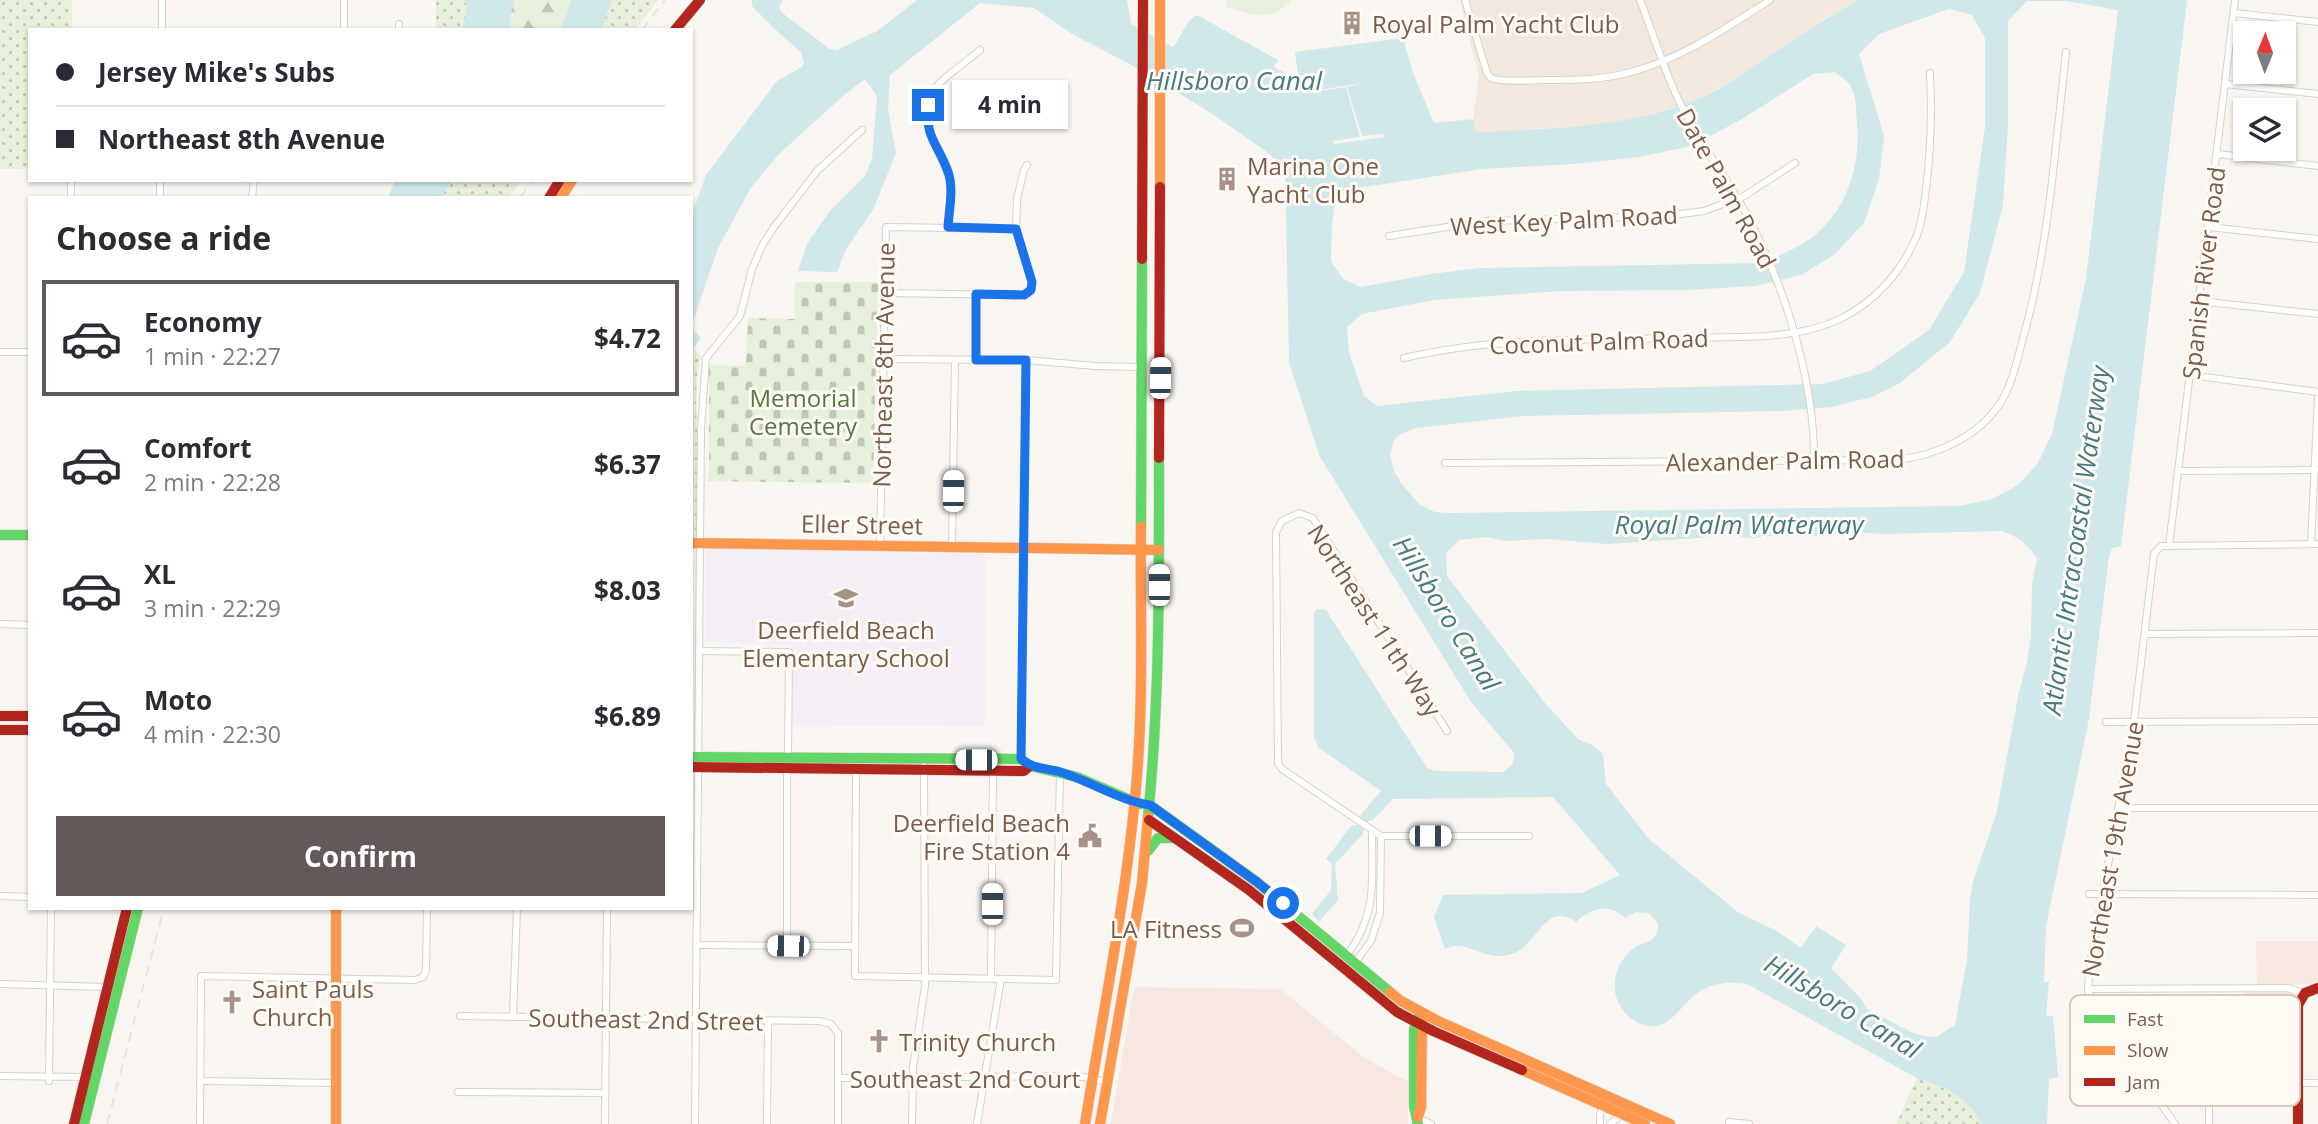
<!DOCTYPE html>
<meta charset="utf-8">
<style>
body{margin:0;font-family:"Open Sans",sans-serif;background:#f7f7f7;color:#2b2b33;height:100vh;display:flex;flex-direction:column;font-size:26px;white-space:nowrap}
*{box-sizing:border-box;margin:0}
p{font-size:23px;color:#7c7c81}
.icon{flex:none;width:38px;height:38px;fill:none;stroke:currentColor;stroke-width:2;stroke-linecap:round;stroke-linejoin:round}
.map{position:relative;flex:1;overflow:hidden}
.side{position:absolute;left:28px;top:196px;width:665px;height:714px;display:flex;flex-direction:column;background:#fff;border-radius:0px;box-shadow:0 2px 5px #0004}
.side>*{flex:none}
.hud{position:absolute;left:28px;top:28px;width:665px;height:154px;border-radius:0px;box-shadow:0 2px 5px #0004;display:grid;align-content:center;height:154px;padding:0 28px;background:#fff}
.needle{width:46px;rotate:1deg}
.fabs{position:absolute;left:2233px;top:21px;display:grid;gap:14px}
.fabs a{display:grid;place-items:center;width:63px;height:63px;border-radius:0px;background:#fff;box-shadow:0 2px 5px #0004;font-size:35px}
.end{position:absolute;width:32px;height:32px;margin:-16px;border:9px solid #1a73e8;background:#fff;box-shadow:0 0 0 4px #fff}
.from{border-radius:50%}
.bubble{position:absolute;height:49px;border-radius:0px;background:#fff;box-shadow:0 2px 5px #0004;font-size:23px;font-weight:700;line-height:49px;text-align:center}
.car{position:absolute;width:21px;height:42px;margin:-21px -10px;border-radius:9px;box-shadow:0 0 5px 2px #0007;background:linear-gradient(#fff 24%,#345 0 40%,#fff 0 76%,#345 0 86%,#fff 0)}
.hud b{display:flex;align-items:center;gap:24px;height:66px;font-size:26px}
.hud b+b{border-top:2px solid #e1e1e2}
.hud i{width:18px;height:18px;background:#2b2b33}
ul{padding:0;list-style:none}
li{display:flex;align-items:center;gap:21px;height:116px;margin:0 14px 10px;padding:0 14px;border:4px solid transparent;border-radius:0px}
li div{flex:1}
li b{display:block;font-size:26px}
li em{font-style:normal;font-weight:700}
li.active{border-color:#625958}
li>.icon{width:63px;height:63px;stroke-width:1.5}
h2{padding:0 28px;font-size:32px;line-height:84px}
.action{display:flex;gap:14px;margin-top:auto;padding:14px 28px}
.action a{flex:1;height:80px;border-radius:0px;background:#625958;color:#fff;font-size:28px;font-weight:700;line-height:80px;text-align:center}
.map>svg:first-child{display:block}
.residential{fill:#f2e8de}
.commercial{fill:#f6e8e1}
.education{fill:#f6eef6}
.grass{fill:#e7f0db}
.forest{fill:url(#forest-firs)}
.cemetery{fill:url(#cemetery-stones)}
.park{fill:url(#park-dots)}
.water{fill:#d0e8ea;fill-rule:evenodd}
.pier{fill:#f9f5f0}
.lines{fill:none;stroke-linecap:round;stroke-linejoin:round}
.street-casing{stroke:#d7d1cb;stroke-width:8}
.fast-casing{stroke:#d9d2cb;stroke-width:11}
.slow-casing{stroke:#d9d2cb;stroke-width:11}
.jam-casing{stroke:#d9d2cb;stroke-width:11}
.street{stroke:#fefefd;stroke-width:6}
.fast{stroke:#63d668;stroke-width:10}
.slow{stroke:#ff974d;stroke-width:10}
.jam{stroke:#b3261e;stroke-width:10}
.rail{stroke:#e6e3e7;stroke-width:2;stroke-dasharray:10 7;stroke-linecap:butt}
.route{stroke:#1a73e8;stroke-width:9}
.labels{text-anchor:middle;dominant-baseline:central;stroke-width:6;stroke-linejoin:round;paint-order:stroke}
.poi-label{font-size:24px;fill:#7a5c4d;stroke:#fffaf3;text-anchor:start}
.street-label{font-size:24px;fill:#7a5c4d;stroke:#fffaf3}
.park-label{font-size:24px;fill:#537a41;stroke:#fffaf3}
.water-label{font-size:26px;font-style:italic;fill:#437c86;stroke:#fffaf3}
.key{fill:#fffaf3;stroke:#d7cbc1;stroke-width:2}
.key-label{font-size:19px;fill:#7a5c4d}
</style>
<div class="map">
<svg width="2318" height="1124" viewBox="0 0 2318 1124">
<defs>
<pattern id="forest-firs" width="22" height="20" patternUnits="userSpaceOnUse" patternTransform="scale(1.75)"><rect width="22" height="20" fill="#e7f0db"/><path d="M5 1l3.5 6h-7zM16 11l3.5 6h-7z" fill="#c0c6b4"/></pattern>
<pattern id="cemetery-stones" width="16" height="16" patternUnits="userSpaceOnUse" patternTransform="scale(1.75)"><rect width="16" height="16" fill="#e7f0db"/><path d="M2 7V4a2 2 0 0 1 4 0v3zM10 15v-3a2 2 0 0 1 4 0v3z" fill="#c0c6b4"/></pattern>
<pattern id="park-dots" width="8" height="8" patternUnits="userSpaceOnUse" patternTransform="scale(1.75)"><rect width="8" height="8" fill="#e7f0db"/><path d="M2 2h.1M6 6h.1" fill="none" stroke="#c0c6b4" stroke-width="1.8" stroke-linecap="round"/></pattern>
</defs>
<rect width="100%" height="100%" fill="#f9f5f0"/>
<polygon class="residential" points="1460,0 1859,0 1828,17 1737,78 1693,102 1638,118 1607,125 1475,132 1473,119 1479,77"/>
<g class="commercial">
<polygon points="2256,941 2318,941 2318,984 2291,985 2288,1076 2246,1076 2245,992 2257,992"/>
<polygon points="1134,987 1280,989 1361,1055 1389,1072 1408,1081 1408,1124 1111,1124"/>
</g>
<polygon class="education" points="706,548 985,554 985,726 792,725 792,645 706,642"/>
<path class="grass" d="M1226,0H1291C1272,23 1251,15 1227,7Z"/>
<polygon class="forest" points="515,0 571,0 561,30 512,30 509,18"/>
<polygon class="cemetery" points="795,282 878,282 873,483 709,481 709,365 746,366 748,318 795,319"/>
<g class="park">
<polygon points="0,0 72,0 72,30 30,30 30,169 0,169"/>
<polygon points="436,0 465,0 467,10 462,30 436,30"/>
<polygon points="612,0 658,0 635,30 601,30"/>
<polygon points="453,180 521,180 508,198 440,198"/>
<polygon points="693,348 701,356 697,375 696,397 700,544 691,544 691,352"/>
<path d="M1917,1078C1944,1086 1969,1098 1982,1124H1896Z"/>
</g>
<g class="water">
<polygon points="465,0 515,0 509,18 512,30 462,30 467,10"/>
<polygon points="571,0 612,0 601,30 561,30"/>
<path d="M752,0H783L779,7L781,12L830,49L837,50L877,31L917,0H1127L1131,24L1173,47C1181,38 1186,20 1197,15L1278,60L1274,67L1294,77L1298,75L1295,52L1403,38L1413,73L1434,123L1473,119L1476,132C1551,128 1619,129 1691,102C1716,93 1738,77 1760,62C1793,41 1825,18 1859,0H2187L2121,546L2112,548L2109,556L2089,719L2046,926L2044,982H2049L2046,1016H2053L2058,1077L2049,1079L2047,1124H1982C1969,1098 1944,1086 1917,1078L1749,985C1733,981 1717,982 1702,990C1679,1003 1668,1040 1635,1021C1626,1016 1619,1006 1616,996C1611,979 1619,959 1634,948C1639,944 1647,943 1653,939C1657,935 1658,930 1658,924L1649,913L1636,912L1625,918C1609,902 1591,908 1576,922C1544,901 1538,944 1514,953C1487,965 1467,937 1445,949L1434,917L1443,895L1582,893L1620,875L1553,797L1393,799L1373,820L1368,821L1362,835L1335,864L1338,900L1319,922L1312,914L1331,890L1332,864L1326,859L1351,826L1356,825L1363,812L1381,791L1319,748L1314,737V614L1317,609L1326,610L1427,768L1435,771L1503,772L1512,765L1515,754L1471,702L1319,455L1289,362L1285,169L1267,152L1208,111L1128,63L1072,34L1034,8L980,3L890,75L888,109L896,153L873,210L846,249L837,272L798,271L807,244L830,211L865,176L872,159L877,96L865,79L843,96L778,155L750,189L718,248L691,328L701,338L691,352V217L706,175L777,81L802,67L804,63L801,52L779,33L752,6ZM2027,1H2066L2118,10L2086,279L2052,434L2038,463L2018,485L1992,499L1959,506L1449,513L1435,512L1419,504L1401,483L1394,471L1390,454L1394,440L1399,435L1416,428L1523,416L1782,411L1831,407L1872,397L1900,383L1950,342L1980,293L2003,205L2008,125V21ZM1949,9L1972,15L1985,38V127L1964,272L1929,330L1870,371L1823,384L1516,391L1377,406L1364,396L1349,353L1347,327L1362,314L1434,300L1561,291L1688,290L1755,286L1801,275L1834,255L1864,223L1879,179L1884,136L1859,54L1879,34ZM1835,72C1840,76 1849,82 1851,87C1857,96 1856,114 1857,124C1861,167 1846,212 1810,239C1795,249 1779,256 1762,263L1480,268L1432,274L1361,287L1343,279L1331,261L1332,224L1335,201L1352,189L1482,169L1573,164L1639,157L1692,146L1742,119L1813,74ZM2001,531C2018,536 2027,544 2037,558L2032,584L2031,634L2027,663L2019,692L1996,815L1973,882L1970,901L1967,960L1955,1025L1936,1037L1923,1036L1911,1032L1867,1009L1861,999L1831,968L1846,945L1816,926L1801,948L1777,931L1739,913L1649,839L1606,784L1603,754L1592,745L1578,739L1545,703L1447,576L1446,553L1459,540L1487,537L1505,541L1548,539L1607,544L1728,536L1753,538L1780,535L1811,536L1856,532L1882,534Z"/>
<polygon points="395,180 453,180 440,198 388,198"/>
</g>
<polygon class="pier" points="1296,78 1318,90 1363,83 1347,87 1362,136 1384,134 1385,137 1334,144 1333,141 1360,137 1346,87 1319,91"/>
<g class="lines">
<g class="street-casing">
<g id="street">
<path d="M1465,0L1487,73L1491,78C1507,83 1529,80 1545,80C1574,80 1604,80 1631,72C1683,58 1726,28 1770,0"/>
<path d="M1640,0C1656,41 1669,86 1691,124C1710,158 1735,190 1752,225C1787,293 1815,385 1814,462"/>
<polyline points="2234,13 2318,22"/>
<polyline points="399,24 399,30"/>
<polyline points="162,30 162,0"/>
<polyline points="344,30 344,0"/>
<polyline points="2225,84 2318,94"/>
<polyline points="2218,154 2318,166"/>
<polyline points="71,198 71,180"/>
<polyline points="160,198 160,180"/>
<polyline points="252,198 254,180"/>
<path d="M948,227C948,210 954,188 949,172C940,147 916,123 931,94C938,80 967,62 980,50"/>
<polyline points="2209,227 2318,239"/>
<polyline points="1389,236 1486,221 1665,216 1704,211 1744,196 1795,163"/>
<polyline points="885,293 1024,295 1031,290 1032,282 1016,229 1017,199 1024,170 1027,165"/>
<polyline points="976,294 976,360"/>
<polyline points="2199,301 2318,314"/>
<polyline points="0,352 30,352"/>
<path d="M1404,358C1496,336 1594,340 1689,338C1739,336 1793,341 1840,319C1875,302 1902,272 1917,235C1923,220 1924,205 1926,189C1931,150 1932,112 1930,73"/>
<polyline points="884,359 1026,360 1095,366 1142,367"/>
<polyline points="2190,375 2318,392"/>
<path d="M1445,463L1897,460C1938,455 1978,437 2001,402C2012,384 2017,361 2022,342C2049,248 2055,149 2066,52"/>
<polyline points="2179,471 2315,470"/>
<polyline points="2311,544 2318,398"/>
<polyline points="880,546 886,227 1016,229"/>
<polyline points="952,546 955,360"/>
<polyline points="2169,546 2235,0"/>
<polyline points="0,624 30,625"/>
<polyline points="2145,634 2318,633"/>
<polyline points="700,651 789,652 788,758"/>
<polyline points="2106,722 2318,721"/>
<polyline points="1021,759 1026,360"/>
<polyline points="856,770 855,976 1056,980 1060,772"/>
<polyline points="2119,808 2318,808"/>
<polyline points="1381,836 1282,769 1278,763 1276,532 1282,521 1299,513 1313,518 1447,731"/>
<polyline points="1381,836 1529,836"/>
<polyline points="2089,894 2318,895"/>
<polyline points="0,896 30,897"/>
<polyline points="696,945 855,946"/>
<polyline points="787,946 787,769"/>
<path d="M1346,957C1378,913 1372,882 1372,831"/>
<polyline points="1354,964 1371,941 1380,913 1381,836"/>
<polyline points="991,978 993,771"/>
<polyline points="0,984 107,987"/>
<polyline points="2088,989 2287,988 2305,993"/>
<polyline points="460,1016 820,1021 831,1024 838,1033 838,1124"/>
<polyline points="513,1017 517,908"/>
<polyline points="0,1076 87,1077"/>
<polyline points="838,1078 1070,1076 1093,1078 1107,1083"/>
<polyline points="49,1081 51,908"/>
<polyline points="200,1081 336,1083"/>
<polyline points="2147,1083 2318,1083"/>
<polyline points="458,1092 605,1093"/>
<polyline points="1418,1118 1431,1124"/>
<polyline points="200,1124 201,976 415,980 423,977 426,970 427,908"/>
<polyline points="605,1124 607,908"/>
<polyline points="695,1124 701,429 706,358 740,316 752,269 762,246 774,227 817,171 862,130"/>
<polyline points="767,1124 768,1021"/>
<polyline points="912,1124 913,1068 925,986 924,766"/>
<polyline points="977,1124 1001,979"/>
<polyline points="1600,1124 1600,1114 1604,1106"/>
<polyline points="1610,1124 1622,1114"/>
<polyline points="1729,1124 1729,1122 1749,1124"/>
<polyline points="2175,1124 2092,1004 2088,989 2090,964 2134,721 2154,554 2161,546 2318,544"/>
<polyline points="2209,1124 2209,1083"/>
</g>
</g>
<g class="fast-casing">
<g id="fast">
<polyline points="1141,526 1142,259"/>
<polyline points="0,535 30,535"/>
<polyline points="691,757 1021,759 1030,766 1077,777 1140,804"/>
<polyline points="1150,805 1257,882 1390,992"/>
<path d="M1148,817C1160,698 1159,578 1159,458"/>
<polyline points="1148,851 1158,838 1174,838"/>
<polyline points="1418,1018 1414,1030 1414,1106 1418,1124"/>
<polyline points="84,1124 138,908"/>
</g>
</g>
<g class="slow-casing">
<g id="slow">
<polyline points="1160,187 1160,0"/>
<polyline points="561,198 572,180"/>
<polyline points="691,543 1159,550"/>
<polyline points="336,908 336,1124"/>
<polyline points="1390,992 1401,1001 1438,1021 1670,1124"/>
<polyline points="1522,1070 1645,1124"/>
<polyline points="1418,1117 1421,1107 1422,1021"/>
<path d="M1085,1124C1103,1012 1126,900 1136,787C1144,701 1140,613 1141,526"/>
<polyline points="1100,1124 1142,883 1148,817"/>
</g>
</g>
<g class="jam-casing">
<g id="jam">
<polyline points="675,30 700,0"/>
<polyline points="549,198 560,180"/>
<polyline points="1142,259 1143,0"/>
<polyline points="1159,458 1160,187"/>
<polyline points="0,716 30,716"/>
<polyline points="0,730 30,730"/>
<polyline points="691,767 1024,771 1030,766"/>
<polyline points="1149,820 1249,890 1397,1012 1433,1031 1522,1070"/>
<polyline points="74,1124 127,908"/>
<polyline points="2298,1124 2298,1005 2305,993 2318,988"/>
</g>
</g>
<use href="#street" class="street"/>
<use href="#fast" class="fast"/>
<use href="#slow" class="slow"/>
<use href="#jam" class="jam"/>
<g class="rail">
<polyline points="642,30 665,0"/>
<polyline points="520,198 533,180"/>
<polyline points="107,1124 164,908"/>
</g>
</g>
<g class="lines">
<path class="route" d="M928,105C925,139 938,143 948,172C954,188 949,210 948,227L1016,229L1032,282L1031,290L1024,295L976,294V360H1026L1021,759C1032,768 1043,768 1057,771C1089,780 1117,800 1150,805L1257,882L1283,903"/>
</g>
<defs>
<g id="building-bare" transform="scale(1.89)"><path d="M-4-6H4V6H1V3H-1V6H-4ZM-2.5-4.3h1.7v1.8h-1.7ZM.8-4.3h1.7v1.8H.8ZM-2.5-1h1.7V.8h-1.7ZM.8-1h1.7V.8H.8Z" fill="#a69286" stroke="#fffaf3" stroke-width="2.5" paint-order="stroke"/></g>
<g id="school-bare" transform="scale(1.89)"><path d="M0-5L7-2L0 1L-7-2ZM-4 1L0 2.5L4 1V4Q0 6-4 4Z" fill="#a69286" stroke="#fffaf3" stroke-width="2.5" paint-order="stroke"/></g>
<g id="civic-bare" transform="scale(1.89)"><path d="M-.6-6.5H3V-4.5H.6V-3L4-1V1h2V6H-6V1h2V-1L-.6-3ZM-1.2 2.5V6h2.4V2.5Z" fill="#a69286" stroke="#fffaf3" stroke-width="2.5" paint-order="stroke"/></g>
<g id="stadium-bare" transform="scale(1.89)"><path d="M0-5a6.5 5 0 1 0 0 10a6.5 5 0 1 0 0-10ZM-3.5-1.8h7v3.6h-7Z" fill="#a69286" stroke="#fffaf3" stroke-width="2.5" paint-order="stroke"/></g>
<g id="church-bare" transform="scale(1.89)"><path d="M-1.2-6h2.4v3.5h3.3v2.4h-3.3V6h-2.4V-.1h-3.3v-2.4h3.3Z" fill="#a69286" stroke="#fffaf3" stroke-width="2.5" paint-order="stroke"/></g>
</defs>
<g fill-rule="evenodd">
<use href="#building-bare" x="1352" y="23"/>
<use href="#building-bare" x="1227" y="179"/>
<use href="#school-bare" x="846" y="598"/>
<use href="#civic-bare" x="1090" y="836"/>
<use href="#stadium-bare" x="1242" y="928"/>
<use href="#church-bare" x="232" y="1002"/>
<use href="#church-bare" x="879" y="1041"/>
</g>
<g class="labels">
<g class="poi-label">
<text x="1372" y="23">Royal Palm Yacht Club</text>
<text x="1247" y="165">Marina One<tspan x="1247" dy="28">Yacht Club</tspan></text>
<text x="846" y="629" text-anchor="middle">Deerfield Beach<tspan x="846" dy="28">Elementary School</tspan></text>
<text x="1070" y="822" text-anchor="end">Deerfield Beach<tspan x="1070" dy="28">Fire Station 4</tspan></text>
<text x="1222" y="928" text-anchor="end">LA Fitness</text>
<text x="252" y="988">Saint Pauls<tspan x="252" dy="28">Church</tspan></text>
<text x="899" y="1041">Trinity Church</text>
</g>
<g class="street-label">
<text transform="translate(1727 188) rotate(61)">Date Palm Road</text>
<text transform="translate(1564 220) rotate(-3)">West Key Palm Road</text>
<text transform="translate(2203 273) rotate(-83)">Spanish River Road</text>
<text transform="translate(1599 341) rotate(-2)">Coconut Palm Road</text>
<text transform="translate(883 365) rotate(-89)">Northeast 8th Avenue</text>
<text transform="translate(1785 460) rotate(-1)">Alexander Palm Road</text>
<text transform="translate(862 524) rotate(1)">Eller Street</text>
<text transform="translate(1375 620) rotate(57)">Northeast 11th Way</text>
<text transform="translate(2112 849) rotate(-80)">Northeast 19th Avenue</text>
<text transform="translate(646 1019) rotate(1)">Southeast 2nd Street</text>
<text x="965" y="1078">Southeast 2nd Court</text>
</g>
<g class="park-label">
<text x="803" y="397">Memorial<tspan x="803" dy="28">Cemetery</tspan></text>
</g>
<g class="water-label">
<text x="1234" y="80">Hillsboro Canal</text>
<text x="1739" y="524">Royal Palm Waterway</text>
<text transform="translate(2075 540) rotate(-82)">Atlantic Intracoastal Waterway</text>
<text transform="translate(1447 613) rotate(58)">Hillsboro Canal</text>
<text transform="translate(1843 1006) rotate(31)">Hillsboro Canal</text>
</g>
</g>
<rect x="2070" y="995" width="230" height="111" rx="10" class="key"/>
<rect x="2084" y="1015" width="31" height="8" fill="#63d668"/>
<rect x="2084" y="1046" width="31" height="9" fill="#ff974d"/>
<rect x="2084" y="1078" width="31" height="8" fill="#b3261e"/>
<g class="key-label">
<text x="2127" y="1026">Fast</text>
<text x="2127" y="1057">Slow</text>
<text x="2127" y="1089">Jam</text>
</g>
</svg>
<div class="fabs">
<a><svg class="needle" viewBox="-14 -14 28 28"><path d="M0-13l5 13h-10z" fill="#e53935"/><path d="M0 13l5-13h-10z" fill="#7c7c81"/></svg></a>
<a><svg class="icon" aria-label="layers" viewBox="0 0 24 24"><path d="M12 4l9 5-9 5-9-5zM3 14l9 5 9-5"/></svg></a>
</div>
<i class="end from" style="left:1283px;top:903px"></i>
<i class="end" style="left:928px;top:105px"></i>
<div class="bubble" style="left:952px;top:80px;width:116px">4 min</div>
<i class="car" style="left:1160px;top:378px;rotate:1deg"></i>
<i class="car" style="left:953px;top:491px;rotate:1deg"></i>
<i class="car" style="left:1159px;top:585px;rotate:0deg"></i>
<i class="car" style="left:976px;top:760px;rotate:270deg"></i>
<i class="car" style="left:1430px;top:836px;rotate:90deg"></i>
<i class="car" style="left:992px;top:904px;rotate:0deg"></i>
<i class="car" style="left:788px;top:946px;rotate:271deg"></i>
<div class="hud">
<b><i class="from"></i>Jersey Mike's Subs</b>
<b><i></i>Northeast 8th Avenue</b>
</div>
<section class="side">
<h2>Choose a ride</h2>
<ul>
<li class="active"><svg class="icon" aria-label="car" viewBox="0 0 24 24"><path d="M5 17H2v-5l4-1 3-4h7l3 4 3 1v5h-3M9 17h6M6 11h13"/><circle cx="7" cy="17" r="2"/><circle cx="17" cy="17" r="2"/></svg><div><b>Economy</b><p>1 min · 22:27</p></div><em>$4.72</em></li>
<li><svg class="icon" aria-label="car" viewBox="0 0 24 24"><path d="M5 17H2v-5l4-1 3-4h7l3 4 3 1v5h-3M9 17h6M6 11h13"/><circle cx="7" cy="17" r="2"/><circle cx="17" cy="17" r="2"/></svg><div><b>Comfort</b><p>2 min · 22:28</p></div><em>$6.37</em></li>
<li><svg class="icon" aria-label="car" viewBox="0 0 24 24"><path d="M5 17H2v-5l4-1 3-4h7l3 4 3 1v5h-3M9 17h6M6 11h13"/><circle cx="7" cy="17" r="2"/><circle cx="17" cy="17" r="2"/></svg><div><b>XL</b><p>3 min · 22:29</p></div><em>$8.03</em></li>
<li><svg class="icon" aria-label="car" viewBox="0 0 24 24"><path d="M5 17H2v-5l4-1 3-4h7l3 4 3 1v5h-3M9 17h6M6 11h13"/><circle cx="7" cy="17" r="2"/><circle cx="17" cy="17" r="2"/></svg><div><b>Moto</b><p>4 min · 22:30</p></div><em>$6.89</em></li>
</ul>
<div class="action"><a>Confirm</a></div>
</section>
</div>
